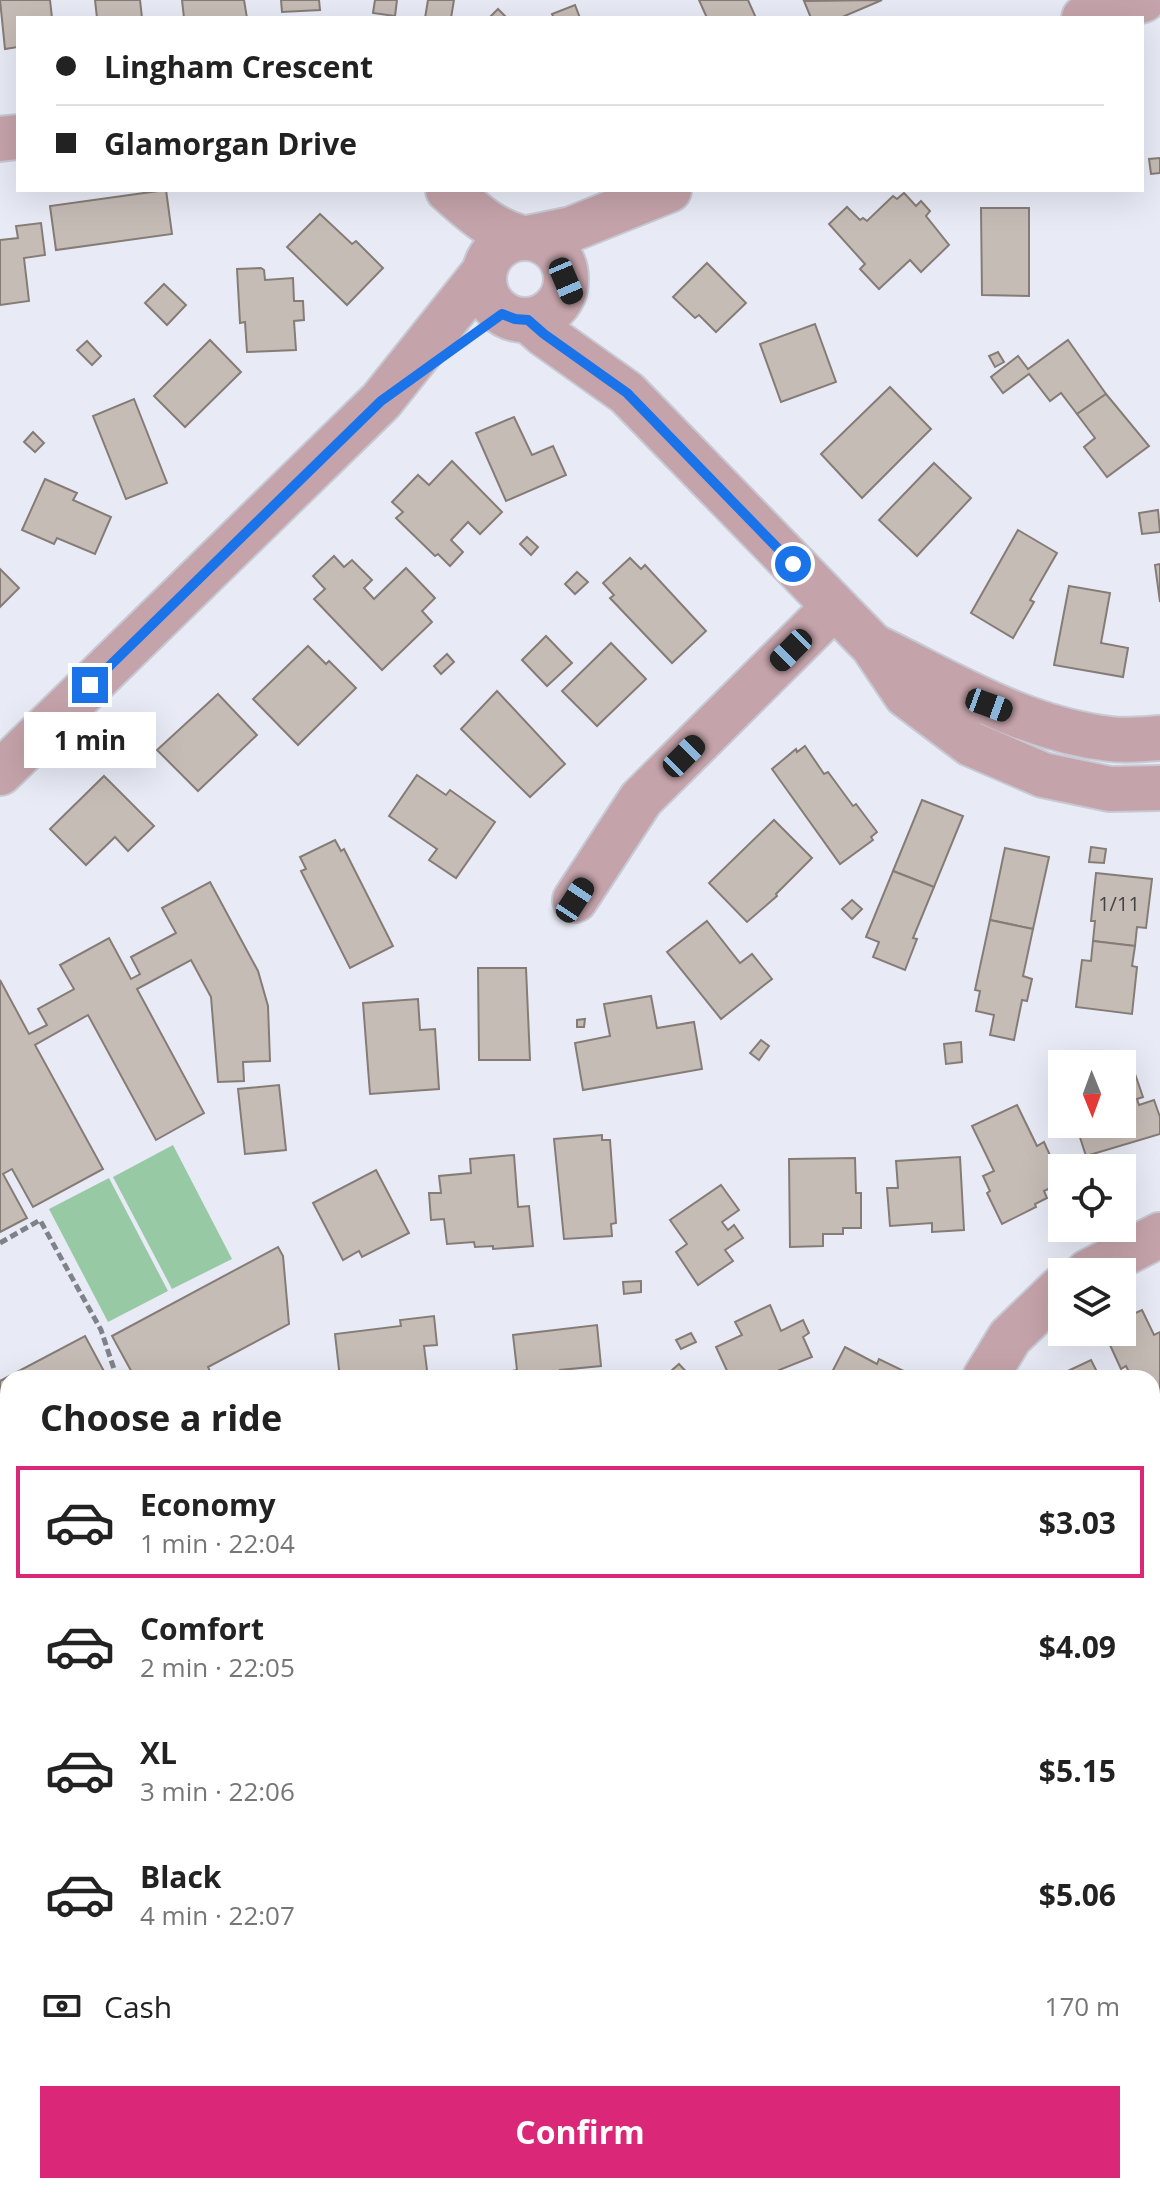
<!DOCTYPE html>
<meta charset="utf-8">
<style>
body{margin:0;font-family:"Open Sans",sans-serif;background:#f6f6f6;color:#222;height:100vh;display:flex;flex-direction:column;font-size:30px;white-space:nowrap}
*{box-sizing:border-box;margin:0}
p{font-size:26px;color:#767676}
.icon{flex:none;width:44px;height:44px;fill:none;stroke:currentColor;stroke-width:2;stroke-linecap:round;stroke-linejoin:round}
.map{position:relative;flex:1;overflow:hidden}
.sheet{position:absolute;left:0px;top:1370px;width:1160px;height:824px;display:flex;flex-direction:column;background:#fff;border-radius:24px 24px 0 0;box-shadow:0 8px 32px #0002}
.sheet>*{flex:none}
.guide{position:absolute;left:16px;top:16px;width:1128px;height:176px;border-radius:0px;box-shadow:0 8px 32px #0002;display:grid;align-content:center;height:176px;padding:0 40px;background:#fff}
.needle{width:52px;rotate:179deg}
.controls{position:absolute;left:1048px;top:1050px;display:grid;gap:16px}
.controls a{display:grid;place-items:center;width:88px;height:88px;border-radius:0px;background:#fff;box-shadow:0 8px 32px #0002;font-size:40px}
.end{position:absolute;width:36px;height:36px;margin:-18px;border:10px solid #1a73e8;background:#fff;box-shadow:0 0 0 4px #fff}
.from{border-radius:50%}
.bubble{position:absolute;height:56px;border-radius:0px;background:#fff;box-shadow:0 8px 32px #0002;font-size:26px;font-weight:700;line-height:56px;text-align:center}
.car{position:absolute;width:24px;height:48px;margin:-24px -12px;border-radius:10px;box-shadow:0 0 6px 2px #0007;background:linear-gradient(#222 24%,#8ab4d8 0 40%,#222 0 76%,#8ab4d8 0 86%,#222 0)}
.guide b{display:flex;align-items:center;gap:28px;height:76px;font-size:30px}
.guide b+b{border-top:2px solid #e0e0e0}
.guide i{width:20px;height:20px;background:#222}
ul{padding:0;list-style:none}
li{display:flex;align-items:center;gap:24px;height:112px;margin:0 16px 12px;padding:0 24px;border:4px solid transparent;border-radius:0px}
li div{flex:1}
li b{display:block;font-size:30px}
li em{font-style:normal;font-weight:700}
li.on{border-color:#db2777}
li>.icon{width:72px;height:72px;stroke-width:1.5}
h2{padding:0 40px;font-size:36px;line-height:96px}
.pay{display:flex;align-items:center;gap:20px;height:88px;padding:0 40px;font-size:30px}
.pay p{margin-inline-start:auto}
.cta{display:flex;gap:16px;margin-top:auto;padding:16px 40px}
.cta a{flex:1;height:92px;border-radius:0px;background:#db2777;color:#fff;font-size:32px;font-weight:700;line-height:92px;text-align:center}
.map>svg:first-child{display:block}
.green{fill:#98c9a5}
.forest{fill:#8dcb9e}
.building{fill:#c6bcb6;stroke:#867c77;stroke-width:2}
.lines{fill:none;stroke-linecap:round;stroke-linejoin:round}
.minor-casing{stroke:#c7c9d3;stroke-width:48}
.path{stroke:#80828a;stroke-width:5;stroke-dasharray:8 4;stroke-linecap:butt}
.minor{stroke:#c5a3aa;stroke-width:44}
.route{stroke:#1a73e8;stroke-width:10}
.labels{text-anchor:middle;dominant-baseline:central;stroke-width:6;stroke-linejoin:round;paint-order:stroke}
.number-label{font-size:20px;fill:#444243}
</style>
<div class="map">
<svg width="1160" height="2194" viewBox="0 0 1160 2194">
<rect width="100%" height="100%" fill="#e8ebf6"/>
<g class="green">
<polygon points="173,1145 232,1259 172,1289 113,1177"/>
<polygon points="109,1178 168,1291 108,1322 49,1209"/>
<polygon points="8,1553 8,1899 0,1903 0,1558"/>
</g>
<polygon class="forest" points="1160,1991 1160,2194 923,2194 921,2188 917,2194 117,2194 117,2186 1152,2186 1152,1995"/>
<g class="building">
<polygon points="0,0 50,0 52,18 18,18 18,47 5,49"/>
<polygon points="95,0 140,0 142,18 97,18"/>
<polygon points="182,0 244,0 247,18 184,18"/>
<polygon points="281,0 319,0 320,10 282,12"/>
<polygon points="375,0 397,0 395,16 373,13"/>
<polygon points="428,0 454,0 451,18 425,18"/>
<polygon points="699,0 748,0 756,18 707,18"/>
<polygon points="882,0 840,18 811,18 804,1"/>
<polygon points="575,5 580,18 554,18 552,14"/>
<polygon points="498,9 507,18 489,18"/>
<polygon points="1160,158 1160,173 1151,174 1149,159"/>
<polygon points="166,190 172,234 56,250 50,206"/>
<polygon points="904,193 916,206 921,201 930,211 926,216 949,245 921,272 910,260 879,289 860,269 865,264 829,224 847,207 860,220 863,218 867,221 893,196 897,199"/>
<polygon points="981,208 1029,208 1029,296 982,295"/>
<polygon points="320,214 352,244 356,241 383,268 347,305 287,247"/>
<polygon points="41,223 45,255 24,258 29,301 0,305 0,240 18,238 16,226"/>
<polygon points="707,263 746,303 716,332 699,315 695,318 673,297"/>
<polygon points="261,268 264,270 265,280 293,278 294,301 303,301 304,320 294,321 296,350 247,352 245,322 240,323 237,269"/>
<polygon points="164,284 186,305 167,325 145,303"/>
<polygon points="815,324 836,382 781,402 760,344"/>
<polygon points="210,340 241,372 185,427 154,396"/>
<polygon points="1068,340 1106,394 1077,414 1061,393 1050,401 1029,374 1003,393 991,377 1018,356 1028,369"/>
<polygon points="87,341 101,356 92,365 77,350"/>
<polygon points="998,352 1004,362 995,367 989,356"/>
<polygon points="890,387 931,429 862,498 821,454"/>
<polygon points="1106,394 1149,446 1107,477 1084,447 1095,438 1077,414"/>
<polygon points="134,399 167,483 126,499 93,416"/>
<polygon points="514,417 532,455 553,446 566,475 506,501 476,433"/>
<polygon points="33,432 44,443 35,452 24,442"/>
<polygon points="452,461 502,512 480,534 468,522 451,540 463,552 450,566 438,554 435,556 396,518 403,512 392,502 418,475 429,485"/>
<polygon points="934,463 971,498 917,556 879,520"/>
<polygon points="45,479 77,493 73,500 111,517 95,554 57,538 54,544 22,530"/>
<polygon points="1158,510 1160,532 1142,534 1139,513"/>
<polygon points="1018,530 1057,553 1030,600 1034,602 1013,638 971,613"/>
<polygon points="527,537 538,547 531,555 520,544"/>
<polygon points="334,556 344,567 352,560 372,580 364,588 374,599 406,568 435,598 422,611 432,622 382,670 314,599 325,589 313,576"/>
<polygon points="630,558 641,569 645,565 706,631 672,663 610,598 614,595 603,583"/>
<polygon points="1160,564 1160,602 1155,565"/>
<polygon points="0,569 19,588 0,607"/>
<polygon points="577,572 588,582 575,594 565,584"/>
<polygon points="1069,586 1110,593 1101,643 1128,648 1123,677 1054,665"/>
<polygon points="546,636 572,663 547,686 522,660"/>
<polygon points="611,643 646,679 597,726 562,691"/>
<polygon points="308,646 326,664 329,661 356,688 298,745 253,699"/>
<polygon points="447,654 454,662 441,674 434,666"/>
<polygon points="497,691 565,764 530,797 461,729"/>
<polygon points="218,694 257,735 198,791 157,750"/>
<polygon points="805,746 824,774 828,772 853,806 856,804 877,832 871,837 873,840 840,864 772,769 796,749 797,752"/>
<polygon points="417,775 446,795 450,790 495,822 456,878 429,860 437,849 389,816"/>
<polygon points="104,776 154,826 128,851 115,837 86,865 50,829"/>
<polygon points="922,800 963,816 934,887 893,871"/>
<polygon points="774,820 812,858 776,894 777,896 747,922 709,883"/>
<polygon points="335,840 341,851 344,849 393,946 350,968 301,871 306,869 300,857"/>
<polygon points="1091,847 1106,849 1104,863 1089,862"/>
<polygon points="1005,848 1049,857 1033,929 990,920"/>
<polygon points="893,871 934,887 913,938 917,939 905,970 873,957 879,942 866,937"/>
<polygon points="1096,873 1152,879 1146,928 1137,927 1135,946 1093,941 1095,921 1091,921"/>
<polygon points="210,882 258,971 268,1006 270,1061 243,1062 244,1081 218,1082 211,997 191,960 137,989 204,1113 156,1140 88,1015 35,1045 103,1169 33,1207 12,1169 3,1174 27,1218 0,1232 0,980 29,1034 47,1025 38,1009 74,989 60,965 109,938 131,979 140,974 131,957 176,933 162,908"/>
<polygon points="852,900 862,909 852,919 842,909"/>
<polygon points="990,920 1033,929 1023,976 1032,979 1027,1001 1022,1000 1014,1040 990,1035 994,1015 976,1011 980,991 975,990"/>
<polygon points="707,921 740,963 752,954 772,979 721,1019 667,952"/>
<polygon points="1093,941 1135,946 1132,966 1137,967 1132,1014 1076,1007 1082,960 1091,961"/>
<polygon points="478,968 526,968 530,1060 479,1060"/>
<polygon points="651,996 657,1028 694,1022 702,1069 583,1090 575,1043 610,1036 604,1004"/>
<polygon points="418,999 420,1030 435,1029 439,1089 370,1094 363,1003"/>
<polygon points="585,1019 584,1027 577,1027 577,1020"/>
<polygon points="761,1040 769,1046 759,1060 750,1053"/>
<polygon points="961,1042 962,1062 946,1064 944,1044"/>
<polygon points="1122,1074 1127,1076 1135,1074 1143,1097 1137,1099 1139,1105 1154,1100 1160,1117 1160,1134 1086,1156 1076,1125 1122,1124"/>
<polygon points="279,1085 286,1150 245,1154 238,1089"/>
<polygon points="1017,1105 1037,1146 1044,1142 1062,1182 1044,1191 1047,1198 1035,1204 1036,1207 1002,1224 987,1193 990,1191 983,1176 994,1171 972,1126"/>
<polygon points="602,1135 602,1140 610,1140 616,1223 611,1224 612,1236 564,1239 554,1139"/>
<polygon points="514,1155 518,1207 529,1206 533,1246 493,1249 493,1246 475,1247 474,1242 447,1244 444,1219 431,1220 429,1193 441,1193 439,1176 471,1173 470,1159"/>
<polygon points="960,1157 964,1230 932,1232 932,1223 890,1226 887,1188 898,1188 896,1161"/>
<polygon points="855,1158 856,1193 861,1193 861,1228 843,1228 843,1234 823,1234 823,1246 790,1247 789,1159"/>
<polygon points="376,1170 409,1233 362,1257 359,1251 343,1260 313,1203"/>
<polygon points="721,1185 739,1210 722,1222 728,1230 734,1225 743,1238 725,1250 733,1261 698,1285 676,1252 687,1244 670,1220"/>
<polygon points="278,1247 283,1256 289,1324 208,1367 210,1371 198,1378 135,1378 112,1336"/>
<polygon points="641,1281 641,1292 624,1294 623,1282"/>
<polygon points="770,1305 781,1331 803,1320 809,1333 803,1337 812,1357 779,1370 781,1376 776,1378 738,1378 735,1372 729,1375 716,1347 742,1335 735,1322"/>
<polygon points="1142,1310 1154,1335 1160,1332 1160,1411 1152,1415 1152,1378 1132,1378 1126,1366 1121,1369 1104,1332 1122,1332 1122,1319"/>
<polygon points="434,1316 437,1345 424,1346 428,1378 340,1378 335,1334 401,1326 400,1320"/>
<polygon points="597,1325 601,1366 560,1370 561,1378 507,1378 507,1372 517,1370 513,1335"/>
<polygon points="691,1333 696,1342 681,1349 676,1340"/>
<polygon points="85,1336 106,1375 100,1378 8,1378 8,1426 0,1430 0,1381"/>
<polygon points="845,1347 877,1364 879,1359 914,1376 829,1378"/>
<polygon points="1091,1360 1100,1378 1055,1377"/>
<polygon points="679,1364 692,1378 663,1378"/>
<polygon points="1160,1495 1160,1555 1152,1558 1152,1498"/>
<polygon points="1160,1754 1160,1849 1158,1843 1152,1845 1152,1756"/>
</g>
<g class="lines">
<g class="minor-casing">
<g id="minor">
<polyline points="1084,18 1143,0"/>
<polyline points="0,139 18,137"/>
<path d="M448,190C472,211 491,230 522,238"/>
<circle cx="525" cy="279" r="41"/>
<polyline points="528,238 572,229 669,190"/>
<polyline points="528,320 544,334 627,393 873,646 906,695 971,744 1043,775 1110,789 1160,788"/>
<path d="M875,647C952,684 1024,729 1110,739C1126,741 1144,739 1160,738"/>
<polyline points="0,773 381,401 484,272"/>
<polyline points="575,900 641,799 834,607"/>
<polyline points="1088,1272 1160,1235"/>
<polyline points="985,1378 1010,1337 1062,1287"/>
<polyline points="1152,1673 1160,1670"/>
</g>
</g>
<g class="path">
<polyline points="0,1243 40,1220 101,1330 117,1378"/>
<polyline points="1152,2068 1160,2062"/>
<polyline points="691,2194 695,2186"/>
<polyline points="1086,2194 1089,2186"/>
</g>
<use href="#minor" class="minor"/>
</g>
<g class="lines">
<polyline class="route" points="90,685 381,401 502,314 515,319 528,320 544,334 627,393 793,564"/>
</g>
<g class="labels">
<g class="number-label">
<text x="1119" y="903">1/11</text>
</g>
</g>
</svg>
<div class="controls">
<a><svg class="needle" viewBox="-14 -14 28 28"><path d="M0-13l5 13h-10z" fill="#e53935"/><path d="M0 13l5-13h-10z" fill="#767676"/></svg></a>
<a><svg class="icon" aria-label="locate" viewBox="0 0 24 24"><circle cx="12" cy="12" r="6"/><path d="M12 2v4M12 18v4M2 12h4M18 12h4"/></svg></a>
<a><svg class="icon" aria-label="layers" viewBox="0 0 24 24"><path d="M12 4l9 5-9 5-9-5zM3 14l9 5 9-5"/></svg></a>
</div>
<i class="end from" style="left:793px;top:564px"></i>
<i class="end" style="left:90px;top:685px"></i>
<div class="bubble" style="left:24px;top:712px;width:132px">1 min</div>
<i class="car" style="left:566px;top:281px;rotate:157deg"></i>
<i class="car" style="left:791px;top:650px;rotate:225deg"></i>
<i class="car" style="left:989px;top:705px;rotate:110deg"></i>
<i class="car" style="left:684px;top:756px;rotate:45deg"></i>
<i class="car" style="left:575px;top:900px;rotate:33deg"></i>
<div class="guide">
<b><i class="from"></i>Lingham Crescent</b>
<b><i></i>Glamorgan Drive</b>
</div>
<section class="sheet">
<h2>Choose a ride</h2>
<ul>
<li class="on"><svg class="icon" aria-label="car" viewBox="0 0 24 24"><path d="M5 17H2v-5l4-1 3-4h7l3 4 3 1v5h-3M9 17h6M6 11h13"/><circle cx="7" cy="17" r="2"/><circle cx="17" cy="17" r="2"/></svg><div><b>Economy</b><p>1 min · 22:04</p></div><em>$3.03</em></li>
<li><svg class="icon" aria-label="car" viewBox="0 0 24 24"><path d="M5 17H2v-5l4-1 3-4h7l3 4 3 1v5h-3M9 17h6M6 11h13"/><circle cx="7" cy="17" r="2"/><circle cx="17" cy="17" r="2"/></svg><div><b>Comfort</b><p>2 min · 22:05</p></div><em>$4.09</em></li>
<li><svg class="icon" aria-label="car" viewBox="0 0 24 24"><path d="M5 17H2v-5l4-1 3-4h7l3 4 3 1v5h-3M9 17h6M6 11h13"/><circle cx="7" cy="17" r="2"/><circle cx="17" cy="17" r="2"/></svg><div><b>XL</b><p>3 min · 22:06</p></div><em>$5.15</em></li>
<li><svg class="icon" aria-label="car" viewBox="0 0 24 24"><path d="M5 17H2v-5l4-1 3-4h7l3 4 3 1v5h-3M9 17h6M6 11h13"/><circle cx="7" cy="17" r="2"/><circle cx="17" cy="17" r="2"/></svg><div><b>Black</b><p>4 min · 22:07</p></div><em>$5.06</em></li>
</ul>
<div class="pay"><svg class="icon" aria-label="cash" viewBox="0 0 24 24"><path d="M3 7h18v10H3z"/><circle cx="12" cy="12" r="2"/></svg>Cash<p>170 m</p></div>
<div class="cta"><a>Confirm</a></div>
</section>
</div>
